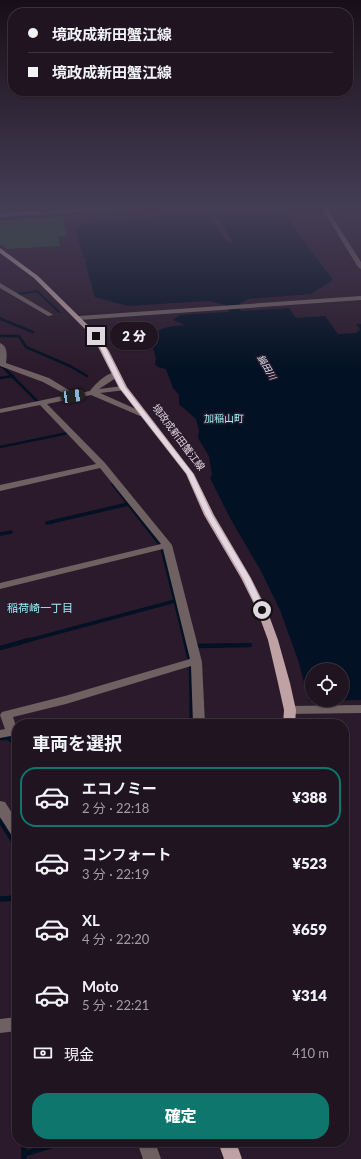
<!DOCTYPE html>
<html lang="ja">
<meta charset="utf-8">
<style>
body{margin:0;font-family:Lato,"Noto Sans JP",sans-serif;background:#2d212d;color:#f1f3f6;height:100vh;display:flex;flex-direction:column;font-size:15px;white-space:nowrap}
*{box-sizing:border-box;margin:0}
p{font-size:13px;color:#a29ea5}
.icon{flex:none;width:22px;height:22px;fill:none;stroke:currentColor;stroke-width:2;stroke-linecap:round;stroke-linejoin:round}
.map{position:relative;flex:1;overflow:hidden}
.drawer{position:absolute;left:12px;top:719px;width:337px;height:428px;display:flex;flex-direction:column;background:#201420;border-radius:16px;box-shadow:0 1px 3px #0004,0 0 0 1px #3d333e}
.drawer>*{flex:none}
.guide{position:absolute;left:8px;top:8px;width:345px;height:88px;border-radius:16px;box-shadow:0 1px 3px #0004,0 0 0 1px #3d333e;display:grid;align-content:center;height:88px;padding:0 20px;background:#201420}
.fabs{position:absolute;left:305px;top:663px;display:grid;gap:8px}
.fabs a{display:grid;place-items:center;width:44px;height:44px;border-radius:50%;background:#201420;box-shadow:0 1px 3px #0004,0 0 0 1px #3d333e;font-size:20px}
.end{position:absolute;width:18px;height:18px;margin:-9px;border:5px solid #e2d6e1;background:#111;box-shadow:0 0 0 2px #111}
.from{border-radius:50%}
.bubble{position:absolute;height:28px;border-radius:14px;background:#201420;box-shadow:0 1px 3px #0004,0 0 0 1px #3d333e;font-size:13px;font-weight:800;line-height:28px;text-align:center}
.car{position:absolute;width:12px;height:24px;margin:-12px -6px;border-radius:5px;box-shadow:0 0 3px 1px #0007;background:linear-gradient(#222 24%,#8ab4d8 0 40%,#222 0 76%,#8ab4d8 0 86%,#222 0)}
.guide b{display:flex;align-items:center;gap:14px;height:38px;font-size:15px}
.guide b+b{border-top:1px solid #3d333e}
.guide i{width:10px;height:10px;background:#f1f3f6}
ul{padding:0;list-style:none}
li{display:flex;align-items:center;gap:12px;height:60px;margin:0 8px 6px;padding:0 12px;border:2px solid transparent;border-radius:16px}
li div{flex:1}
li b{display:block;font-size:15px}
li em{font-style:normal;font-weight:800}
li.current{border-color:#0f766e}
li>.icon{width:36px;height:36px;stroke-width:1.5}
h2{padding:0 20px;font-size:18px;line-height:48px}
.pay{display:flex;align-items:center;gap:10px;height:44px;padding:0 20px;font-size:15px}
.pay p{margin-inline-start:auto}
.action{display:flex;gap:8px;margin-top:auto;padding:8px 20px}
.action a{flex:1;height:46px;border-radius:16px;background:#0f766e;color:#fff;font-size:16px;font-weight:800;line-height:46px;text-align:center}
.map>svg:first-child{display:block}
.green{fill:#225332}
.water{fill:#021123;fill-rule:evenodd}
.pier{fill:#2b1a2b}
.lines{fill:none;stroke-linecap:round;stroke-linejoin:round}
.stream-far4{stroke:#021123;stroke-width:2}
.stream-far3{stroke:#021123;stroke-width:2.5}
.stream-far2{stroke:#021123;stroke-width:3.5}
.stream-far1{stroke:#021123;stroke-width:4.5}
.stream{stroke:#021123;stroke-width:5.5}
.minor{fill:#6f6162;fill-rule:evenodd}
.major{fill:#bea2a4;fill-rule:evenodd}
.route{fill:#e2d6e1}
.labels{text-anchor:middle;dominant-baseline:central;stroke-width:3;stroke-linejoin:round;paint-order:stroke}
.far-water-label{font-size:9px;font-style:italic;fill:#d3e2f2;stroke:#2b1a2b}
.far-quarter-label{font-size:10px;fill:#9bebf8;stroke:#2b1a2b}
.street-label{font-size:10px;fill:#e2d6e1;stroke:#2b1a2b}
.neighbourhood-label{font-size:11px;fill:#9bebf8;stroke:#2b1a2b}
</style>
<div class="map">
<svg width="361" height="1159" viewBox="0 0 361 1159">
<rect width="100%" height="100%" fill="#2b1a2b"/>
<polygon class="green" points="63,216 66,236 58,237 60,246 7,249 0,244 0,221"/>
<path class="water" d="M173,207H185L187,211H195L205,214L265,211L285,215L333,280L311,294L248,299L243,302L240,303L239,307L241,311L289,308L296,318L325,316L338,334L356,333L360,329L356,324H361V700L309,701L298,660L280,610L261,571L230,518L210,478L212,475L209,456L198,438L199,431L196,419L179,404V395L173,388L166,369L158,367L155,364L156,358L150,339C158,327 170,326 185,325L173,320L180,315L229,312L225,305L208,301L128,306L95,297L85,262L88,260L84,259L75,229L97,221L159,217L166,213L175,212ZM312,670H342V700H312Z"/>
<polygon class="pier" points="205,214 215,214 233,242 227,242 209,215"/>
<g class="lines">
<g class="stream-far4">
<polyline points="19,294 37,291 59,312"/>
<polyline points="0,318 4,320"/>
</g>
<g class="stream-far3">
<polyline points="1,319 33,332"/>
<polyline points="0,336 19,336 26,347 70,366 87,376"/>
<polyline points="0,366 3,367 38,402"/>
<polyline points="0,378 13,376"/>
<polyline points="0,447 68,433"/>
</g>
<g class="stream-far2">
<polyline points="113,484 159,543"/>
<polyline points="47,523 128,504"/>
<polyline points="0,534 11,532"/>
<polyline points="162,548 185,641"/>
<polyline points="26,641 175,601"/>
</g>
<g class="stream-far1">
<polyline points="185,640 189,657"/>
<polyline points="197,646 250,645"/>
<polyline points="0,648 29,640"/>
<polyline points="191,668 192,724"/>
<polyline points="0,738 9,738 17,746"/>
<polyline points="0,821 17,847"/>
</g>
<g class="stream">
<polyline points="0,899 17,898"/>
<polyline points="24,1142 24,1159"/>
<polyline points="24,1154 63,1142"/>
</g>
<g class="minor">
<polygon points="115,207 157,207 0,217 0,213"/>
<polygon points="321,207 326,207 361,262 361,269 358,267"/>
<polygon points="0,283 52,314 53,315 48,316 0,288"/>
<polygon points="361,296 361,300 79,320 76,318 79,316"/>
<path d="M0,343C8,346 7,356 6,363L49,378L75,394L90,391C96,383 108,371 119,372V376L99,389L123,386H126V390L100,393L147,414L143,416H140L91,395L47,404L105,463L172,545L202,662L205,724H193L191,666L66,704L13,717L17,729L16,735L0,738V730L5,729L0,715L2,712L65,696L190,659L163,549L0,589V583L161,544L100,468L0,491V485L96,464L40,405L0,413V409L67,395L43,382L0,366Z"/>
<polygon points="361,705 361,713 290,714 286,713 284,710 286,707 290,706"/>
<polygon points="0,801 5,802 17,821 17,837 12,836 0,817"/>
<polygon points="17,1017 17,1031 0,1033 0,1019"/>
<polygon points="137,1142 155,1142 161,1159 143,1159"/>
</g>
<g class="major">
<polygon points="0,248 38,276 98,335 109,351 127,387 194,474 214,515 251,578 267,610 278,640 290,683 296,710 295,724 283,724 284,710 278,683 268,640 257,610 241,578 204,515 186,474 119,388 93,337 34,278 0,253"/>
<polygon points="218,1142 236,1142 242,1159 224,1159"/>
</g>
</g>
<linearGradient id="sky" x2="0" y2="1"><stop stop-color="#180e18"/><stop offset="0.56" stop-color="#443e55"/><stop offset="1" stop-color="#443e55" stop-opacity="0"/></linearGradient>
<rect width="361" height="370" fill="url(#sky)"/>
<polygon class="route" points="94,335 98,335 107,350 125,387 193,474 212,515 250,578 265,610 264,612 258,610 243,578 206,515 187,474 120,388"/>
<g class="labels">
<g class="far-water-label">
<text transform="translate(267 367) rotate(59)">鍋田川</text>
</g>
<g class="far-quarter-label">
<text x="224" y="418">加稲山町</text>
</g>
<g class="street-label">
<text transform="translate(179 437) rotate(53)">境政成新田蟹江線</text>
</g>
<g class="neighbourhood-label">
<text x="40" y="607">稲荷崎一丁目</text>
</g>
</g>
</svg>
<div class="fabs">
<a><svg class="icon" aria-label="locate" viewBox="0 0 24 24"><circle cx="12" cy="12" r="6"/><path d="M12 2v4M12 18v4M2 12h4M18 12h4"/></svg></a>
</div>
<i class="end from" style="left:262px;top:610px"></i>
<i class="end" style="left:96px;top:336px"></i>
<div class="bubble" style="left:110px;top:322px;width:48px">2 分</div>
<i class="car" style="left:73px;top:396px;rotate:82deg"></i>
<div class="guide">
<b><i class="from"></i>境政成新田蟹江線</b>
<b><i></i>境政成新田蟹江線</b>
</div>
<section class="drawer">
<h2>車両を選択</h2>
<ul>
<li class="current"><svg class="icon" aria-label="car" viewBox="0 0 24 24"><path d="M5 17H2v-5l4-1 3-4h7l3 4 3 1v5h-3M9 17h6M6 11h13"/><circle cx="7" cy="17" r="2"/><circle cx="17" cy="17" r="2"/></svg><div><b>エコノミー</b><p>2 分 · 22:18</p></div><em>¥388</em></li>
<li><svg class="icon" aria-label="car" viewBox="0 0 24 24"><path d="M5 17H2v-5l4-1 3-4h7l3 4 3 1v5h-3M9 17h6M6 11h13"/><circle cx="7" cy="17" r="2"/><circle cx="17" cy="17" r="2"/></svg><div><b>コンフォート</b><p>3 分 · 22:19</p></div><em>¥523</em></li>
<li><svg class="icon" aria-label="car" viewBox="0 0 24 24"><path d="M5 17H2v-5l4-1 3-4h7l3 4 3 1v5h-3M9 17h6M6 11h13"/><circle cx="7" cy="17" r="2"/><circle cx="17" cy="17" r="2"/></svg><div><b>XL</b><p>4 分 · 22:20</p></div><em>¥659</em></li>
<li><svg class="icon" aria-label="car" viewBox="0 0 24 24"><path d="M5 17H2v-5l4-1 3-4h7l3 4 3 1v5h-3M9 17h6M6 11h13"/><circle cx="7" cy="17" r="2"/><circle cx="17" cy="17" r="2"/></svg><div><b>Moto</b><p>5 分 · 22:21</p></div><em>¥314</em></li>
</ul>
<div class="pay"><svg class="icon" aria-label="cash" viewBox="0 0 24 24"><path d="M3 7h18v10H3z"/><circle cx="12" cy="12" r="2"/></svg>現金<p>410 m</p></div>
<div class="action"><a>確定</a></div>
</section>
</div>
